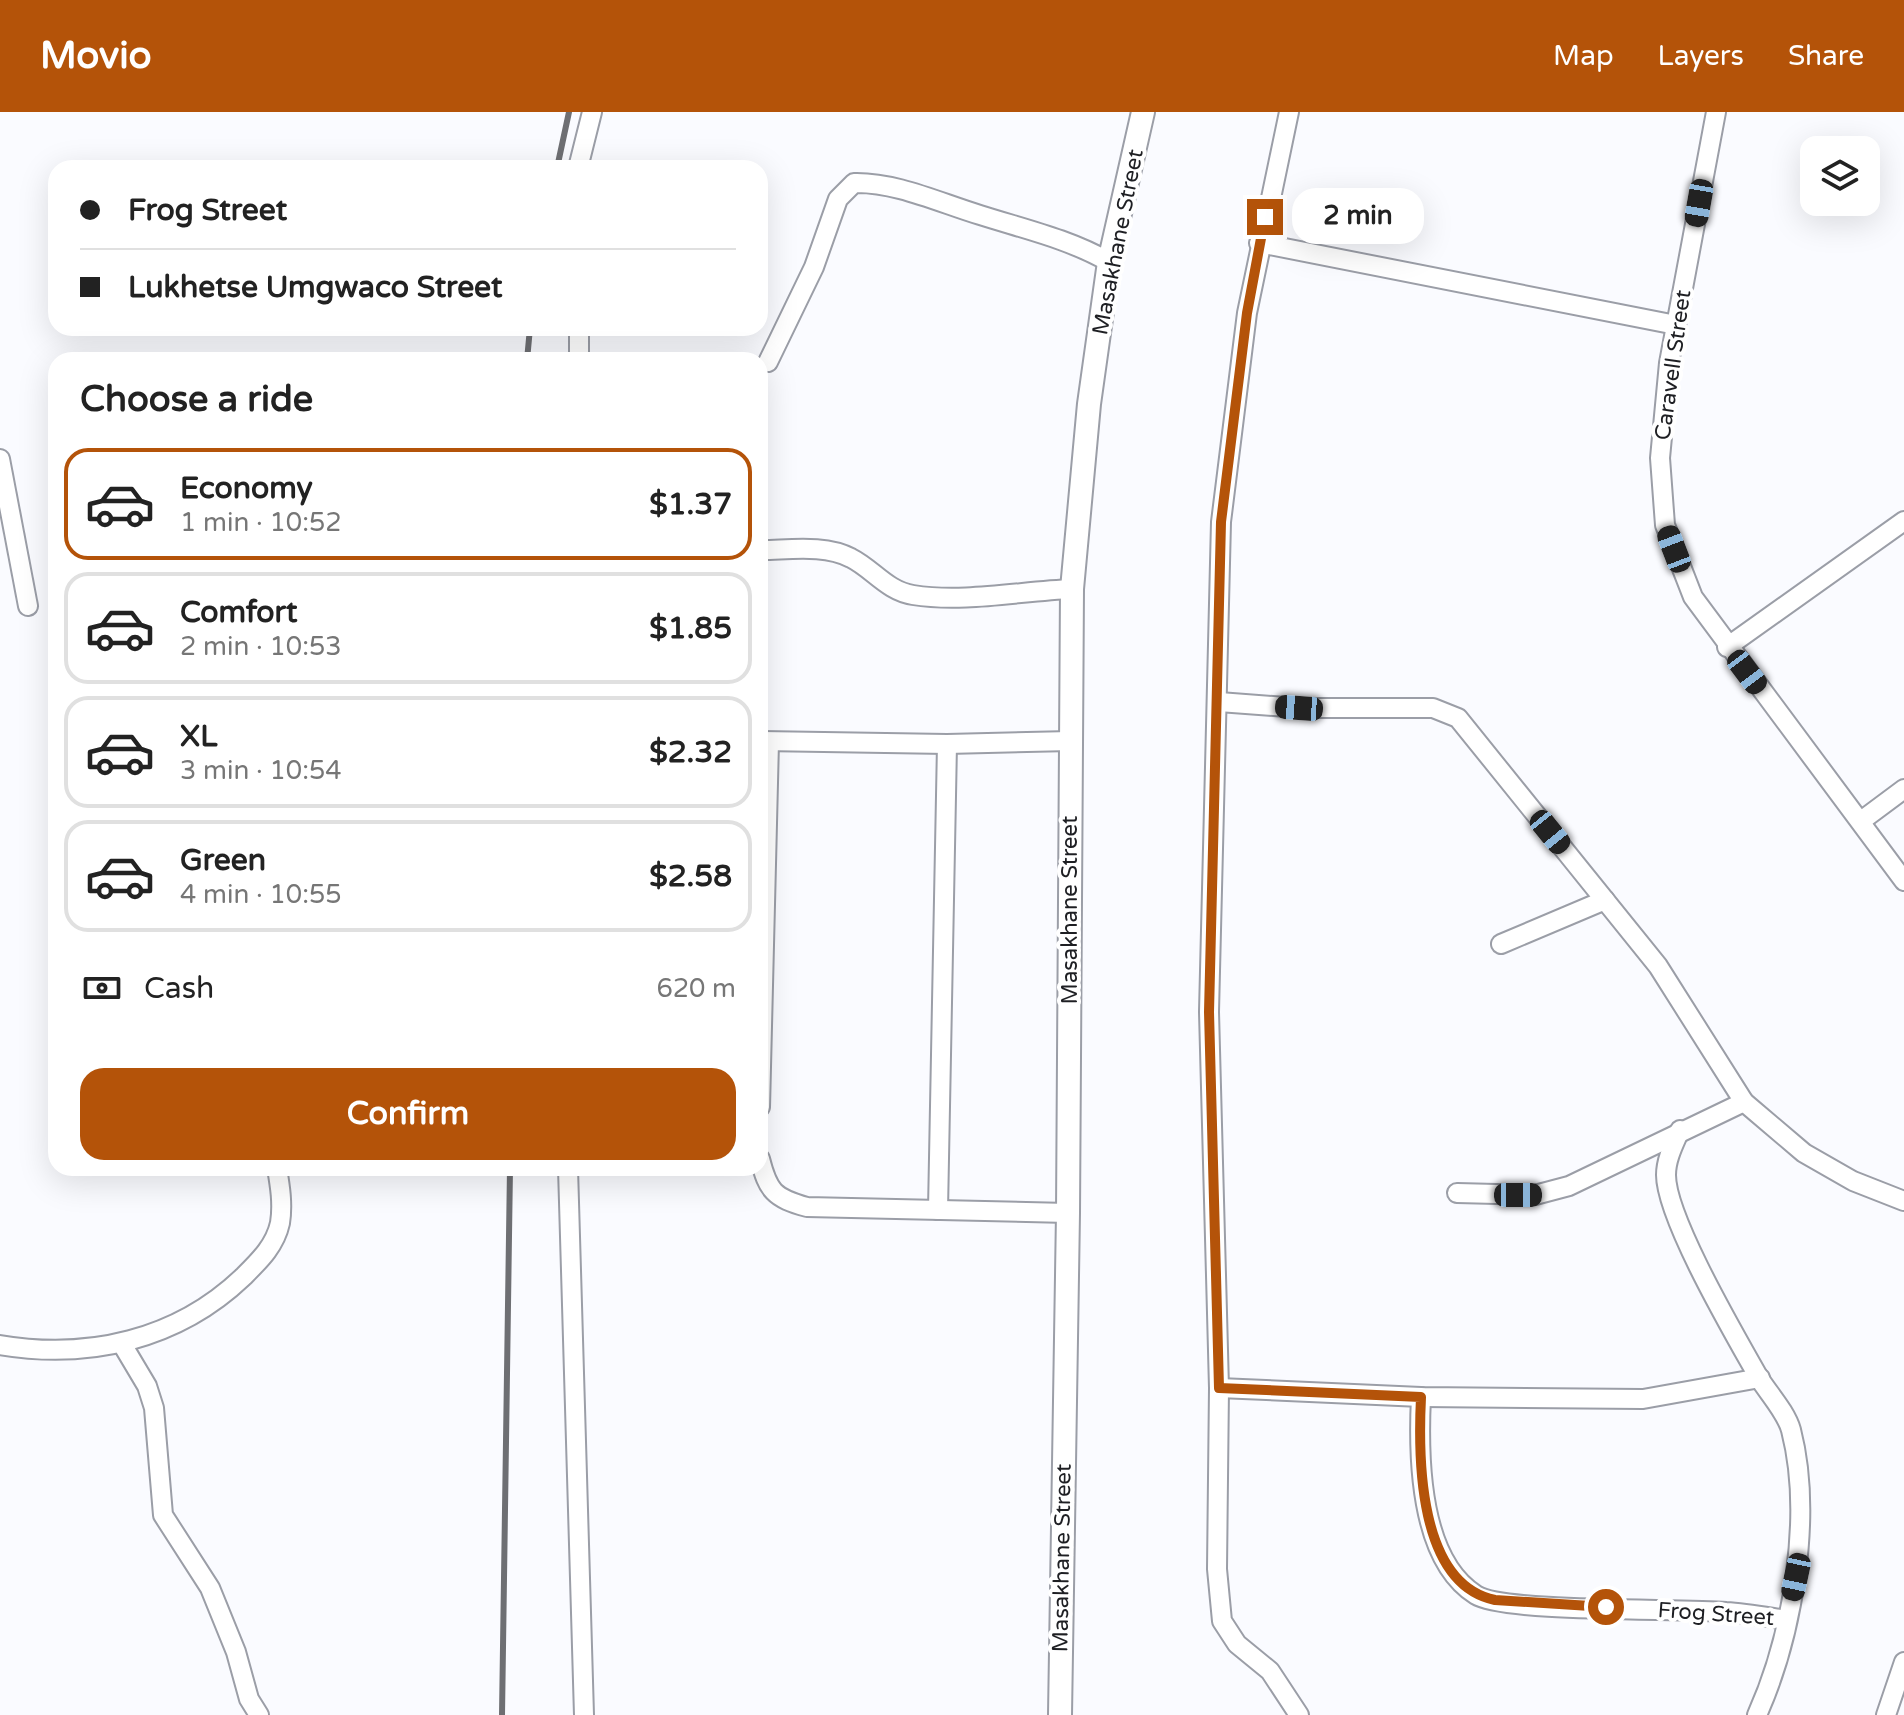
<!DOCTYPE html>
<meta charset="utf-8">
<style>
body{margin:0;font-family:"Varela Round",sans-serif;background:#f6f6f6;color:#222;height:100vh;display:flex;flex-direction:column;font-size:30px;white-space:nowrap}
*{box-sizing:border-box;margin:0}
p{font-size:26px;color:#767676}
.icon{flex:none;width:44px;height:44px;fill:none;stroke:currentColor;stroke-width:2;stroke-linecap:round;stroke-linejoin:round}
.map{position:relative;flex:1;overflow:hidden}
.details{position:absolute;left:48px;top:240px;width:720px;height:824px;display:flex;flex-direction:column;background:#fff;border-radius:24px;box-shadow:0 8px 32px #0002}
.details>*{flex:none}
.banner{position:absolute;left:48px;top:48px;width:720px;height:176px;border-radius:24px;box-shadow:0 8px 32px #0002;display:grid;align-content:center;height:176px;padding:0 32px;background:#fff}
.controls{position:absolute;left:1800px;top:24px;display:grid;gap:16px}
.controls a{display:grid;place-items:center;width:80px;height:80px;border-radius:16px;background:#fff;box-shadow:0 8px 32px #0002;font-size:40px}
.end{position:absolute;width:36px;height:36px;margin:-18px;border:10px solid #b45309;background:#fff;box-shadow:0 0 0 4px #fff}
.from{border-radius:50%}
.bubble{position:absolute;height:56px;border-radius:24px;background:#fff;box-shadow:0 8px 32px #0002;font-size:26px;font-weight:800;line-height:56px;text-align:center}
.car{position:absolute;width:24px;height:48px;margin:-24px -12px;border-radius:10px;box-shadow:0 0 6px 2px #0007;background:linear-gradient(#222 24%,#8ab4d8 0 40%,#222 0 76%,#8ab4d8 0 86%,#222 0)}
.banner b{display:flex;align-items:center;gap:28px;height:76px;font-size:30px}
.banner b+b{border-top:2px solid #e0e0e0}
.banner i{width:20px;height:20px;background:#222}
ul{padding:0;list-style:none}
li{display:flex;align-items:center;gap:24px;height:112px;margin:0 16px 12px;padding:0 16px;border:4px solid #e0e0e0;border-radius:24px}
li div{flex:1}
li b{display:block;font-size:30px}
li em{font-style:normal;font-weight:800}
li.on{border-color:#b45309}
li>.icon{width:72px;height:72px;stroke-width:1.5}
h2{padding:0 32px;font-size:36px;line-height:96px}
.pay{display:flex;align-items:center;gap:20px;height:88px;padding:0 32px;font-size:30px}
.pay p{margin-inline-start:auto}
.primary-button{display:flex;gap:16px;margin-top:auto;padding:16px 32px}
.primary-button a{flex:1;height:92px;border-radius:24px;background:#b45309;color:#fff;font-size:32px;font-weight:800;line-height:92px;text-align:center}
header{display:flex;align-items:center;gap:48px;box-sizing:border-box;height:112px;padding:0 40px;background:#b45309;color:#fff}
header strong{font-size:38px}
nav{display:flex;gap:44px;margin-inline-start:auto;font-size:28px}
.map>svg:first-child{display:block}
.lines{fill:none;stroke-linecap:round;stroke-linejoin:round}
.minor-casing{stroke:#9b9ea7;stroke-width:22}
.tertiary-casing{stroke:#9b9ea7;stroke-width:26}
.minor{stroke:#fff;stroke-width:18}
.tertiary{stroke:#fff;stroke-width:22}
.rail{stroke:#6e6f73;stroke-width:6}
.route{stroke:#b45309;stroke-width:10}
.labels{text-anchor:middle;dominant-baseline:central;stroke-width:8;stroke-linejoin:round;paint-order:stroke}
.street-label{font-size:22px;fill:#1e1f23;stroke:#fff}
</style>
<header>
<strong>Movio</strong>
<nav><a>Map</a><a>Layers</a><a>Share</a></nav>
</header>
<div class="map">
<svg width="1904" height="1603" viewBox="0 0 1904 1603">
<rect width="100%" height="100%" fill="#fafbff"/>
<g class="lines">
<g class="minor-casing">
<g id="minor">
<polyline points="1289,0 1247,201 1221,410 1209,900 1219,1276 1217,1457 1222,1509 1237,1532 1270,1559 1299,1603"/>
<polyline points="1716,0 1669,251 1660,346 1665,413 1693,485 1904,769"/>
<polyline points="578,56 592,0"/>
<polyline points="1259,131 1676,213"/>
<polyline points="579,248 579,216"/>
<path d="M768,250L814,155L838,87L854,71C896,70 940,91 980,103C1024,117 1069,127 1109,150"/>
<polyline points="0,347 28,494"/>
<path d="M760,438C788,438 825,432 851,446C873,457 887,479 913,483C964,491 1021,479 1072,477"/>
<polyline points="1727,535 1904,409"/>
<polyline points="1219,590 1299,596 1433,596 1458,606 1658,854 1744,990 1804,1041 1853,1069 1904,1089"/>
<polyline points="760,629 947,632 1071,629"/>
<polyline points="1861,709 1904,677"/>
<polyline points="1501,832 1605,788"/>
<polyline points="760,995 769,630"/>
<path d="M1680,1018C1674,1032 1666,1047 1666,1063C1666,1106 1736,1225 1759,1266C1769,1282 1786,1300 1791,1318C1813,1403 1793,1523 1757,1603"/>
<path d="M760,1047C768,1079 774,1086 807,1095L1068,1101"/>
<polyline points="568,1056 584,1603"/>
<polyline points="1457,1081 1535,1083 1569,1074 1744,990"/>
<polyline points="938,1098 947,632"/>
<polyline points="122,1232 147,1274 154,1296 163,1403 210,1476 236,1540 249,1587 259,1603"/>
<path d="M0,1233C88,1248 177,1228 243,1165C259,1149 275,1134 280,1111C283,1092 280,1074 277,1056"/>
<polyline points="1219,1276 1421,1285 1643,1287 1760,1266"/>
<path d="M1421,1285C1418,1345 1419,1447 1476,1483C1505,1501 1681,1496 1726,1500C1746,1501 1767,1505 1787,1508"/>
<polyline points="1886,1603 1904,1550"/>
</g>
</g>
<g class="tertiary-casing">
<polyline id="tertiary" points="1060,1603 1068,1101 1072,477 1089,292 1109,150 1143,0"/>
</g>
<use href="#minor" class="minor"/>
<use href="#tertiary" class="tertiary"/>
<g class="rail">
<polyline points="557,56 569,0"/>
<polyline points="527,248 530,216"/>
<polyline points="502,1603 510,1056"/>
</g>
</g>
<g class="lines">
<path class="route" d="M1265,105L1247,201L1221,410L1209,900L1219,1276L1421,1285C1418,1346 1418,1472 1495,1488L1606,1495"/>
</g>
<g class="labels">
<g class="street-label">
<text transform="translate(1118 130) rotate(-79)">Masakhane Street</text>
<text transform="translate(1673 253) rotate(-82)">Caravell Street</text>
<text transform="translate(1070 798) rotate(-90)">Masakhane Street</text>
<text transform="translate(1062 1446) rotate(-89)">Masakhane Street</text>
<text transform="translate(1716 1502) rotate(4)">Frog Street</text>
</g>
</g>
</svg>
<div class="controls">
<a><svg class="icon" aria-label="layers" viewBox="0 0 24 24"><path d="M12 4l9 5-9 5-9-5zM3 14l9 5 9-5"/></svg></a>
</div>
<i class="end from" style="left:1606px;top:1495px"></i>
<i class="end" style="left:1265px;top:105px"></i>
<div class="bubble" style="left:1292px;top:76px;width:132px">2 min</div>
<i class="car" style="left:1699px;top:91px;rotate:190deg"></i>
<i class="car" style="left:1674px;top:437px;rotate:339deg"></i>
<i class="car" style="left:1747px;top:560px;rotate:143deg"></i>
<i class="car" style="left:1299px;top:596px;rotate:274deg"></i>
<i class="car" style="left:1550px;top:720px;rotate:141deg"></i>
<i class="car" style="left:1518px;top:1083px;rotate:90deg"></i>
<i class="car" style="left:1796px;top:1465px;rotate:192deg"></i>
<div class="banner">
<b><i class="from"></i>Frog Street</b>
<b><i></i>Lukhetse Umgwaco Street</b>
</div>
<section class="details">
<h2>Choose a ride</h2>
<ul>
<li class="on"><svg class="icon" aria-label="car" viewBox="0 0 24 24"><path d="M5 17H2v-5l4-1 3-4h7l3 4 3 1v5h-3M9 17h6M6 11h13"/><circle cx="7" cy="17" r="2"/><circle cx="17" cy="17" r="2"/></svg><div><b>Economy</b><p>1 min · 10:52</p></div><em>$1.37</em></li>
<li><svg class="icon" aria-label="car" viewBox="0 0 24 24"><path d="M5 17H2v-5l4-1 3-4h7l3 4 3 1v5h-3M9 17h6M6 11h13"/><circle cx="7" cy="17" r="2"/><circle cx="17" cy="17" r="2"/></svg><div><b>Comfort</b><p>2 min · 10:53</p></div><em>$1.85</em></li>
<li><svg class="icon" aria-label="car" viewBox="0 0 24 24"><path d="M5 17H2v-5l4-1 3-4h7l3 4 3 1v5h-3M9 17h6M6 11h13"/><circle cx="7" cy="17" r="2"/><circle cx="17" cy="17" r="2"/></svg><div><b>XL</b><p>3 min · 10:54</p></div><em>$2.32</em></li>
<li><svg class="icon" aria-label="car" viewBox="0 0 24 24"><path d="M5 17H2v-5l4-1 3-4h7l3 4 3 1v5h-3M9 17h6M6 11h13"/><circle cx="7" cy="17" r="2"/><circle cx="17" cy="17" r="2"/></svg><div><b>Green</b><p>4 min · 10:55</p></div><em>$2.58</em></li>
</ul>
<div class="pay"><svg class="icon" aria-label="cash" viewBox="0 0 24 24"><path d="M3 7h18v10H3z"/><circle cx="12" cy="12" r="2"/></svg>Cash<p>620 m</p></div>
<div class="primary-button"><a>Confirm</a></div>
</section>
</div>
